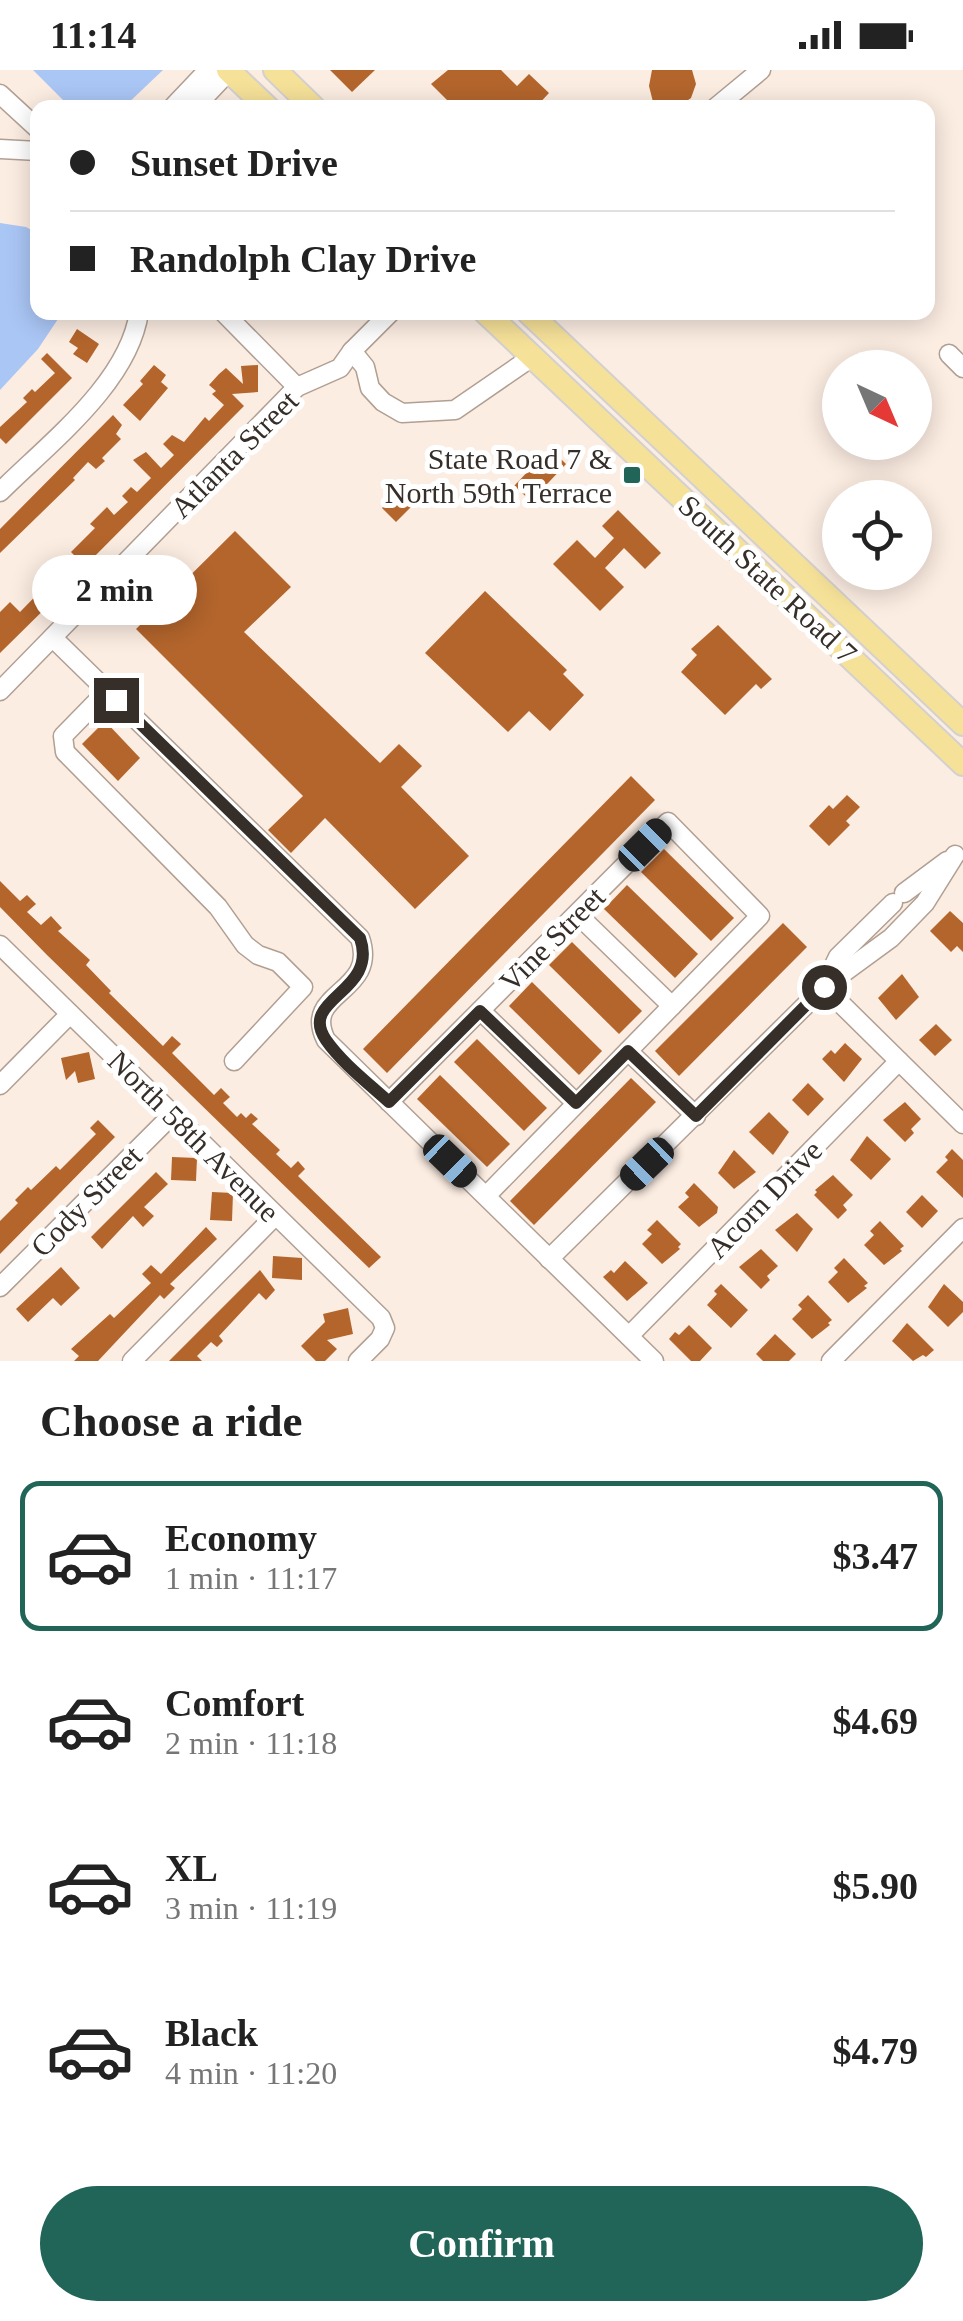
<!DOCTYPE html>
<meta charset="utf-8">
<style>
body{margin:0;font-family:Georgia,serif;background:#f2f2f2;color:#222;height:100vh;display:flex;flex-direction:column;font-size:38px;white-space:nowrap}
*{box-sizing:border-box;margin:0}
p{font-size:32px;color:#767676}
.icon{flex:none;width:55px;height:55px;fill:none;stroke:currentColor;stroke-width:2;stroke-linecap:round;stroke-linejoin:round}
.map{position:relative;height:1291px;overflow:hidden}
.panel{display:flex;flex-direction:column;background:#fff;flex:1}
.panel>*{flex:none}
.top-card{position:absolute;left:30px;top:30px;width:905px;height:220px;border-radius:20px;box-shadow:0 5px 25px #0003;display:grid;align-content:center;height:220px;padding:0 40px;background:#fff}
.needle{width:65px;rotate:136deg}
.tools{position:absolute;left:822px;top:280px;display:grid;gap:20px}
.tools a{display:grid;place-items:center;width:110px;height:110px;border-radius:50%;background:#fff;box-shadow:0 5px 25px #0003;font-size:50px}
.end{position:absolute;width:45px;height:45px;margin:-22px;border:12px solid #352e29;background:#fff;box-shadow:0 0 0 5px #fff}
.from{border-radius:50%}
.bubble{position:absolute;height:70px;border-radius:35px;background:#fff;box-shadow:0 5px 25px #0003;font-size:32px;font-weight:700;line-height:70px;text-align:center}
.car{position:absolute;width:30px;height:60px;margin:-30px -15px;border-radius:12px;box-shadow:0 0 8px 2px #0007;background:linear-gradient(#222 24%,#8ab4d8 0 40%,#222 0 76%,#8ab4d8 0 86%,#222 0)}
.top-card b{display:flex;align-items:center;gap:35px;height:95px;font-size:38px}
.top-card b+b{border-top:2px solid #e0e0e0}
.top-card i{width:25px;height:25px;background:#222}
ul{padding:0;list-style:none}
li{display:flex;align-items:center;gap:30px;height:150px;margin:0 20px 15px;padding:0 20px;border:5px solid transparent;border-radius:20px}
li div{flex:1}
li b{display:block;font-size:38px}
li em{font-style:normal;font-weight:700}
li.current{border-color:#206558}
li>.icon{width:90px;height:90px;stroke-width:1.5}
h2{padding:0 40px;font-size:45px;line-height:120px}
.cta{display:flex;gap:20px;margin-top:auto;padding:20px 40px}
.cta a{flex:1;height:115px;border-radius:60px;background:#206558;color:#fff;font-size:40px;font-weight:700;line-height:115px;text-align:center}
.status{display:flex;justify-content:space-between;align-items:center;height:70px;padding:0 50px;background:#fff;direction:ltr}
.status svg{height:28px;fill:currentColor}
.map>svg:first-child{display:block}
.water{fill:#aac6f5}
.building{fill:#b3652c}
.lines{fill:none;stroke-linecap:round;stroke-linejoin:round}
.minor-casing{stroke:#b19f92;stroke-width:21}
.major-casing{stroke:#d3d1d0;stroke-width:26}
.minor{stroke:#fff;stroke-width:18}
.major{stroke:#f6e199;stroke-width:22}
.route{stroke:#352e29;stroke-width:12}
.poi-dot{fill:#206558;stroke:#fff;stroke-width:4}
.labels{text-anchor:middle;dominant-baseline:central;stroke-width:10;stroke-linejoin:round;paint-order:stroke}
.street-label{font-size:30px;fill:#352e29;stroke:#fff}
.poi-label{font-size:30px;fill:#352e29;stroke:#fff;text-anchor:end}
</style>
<div class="status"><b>11:14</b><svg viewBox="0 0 49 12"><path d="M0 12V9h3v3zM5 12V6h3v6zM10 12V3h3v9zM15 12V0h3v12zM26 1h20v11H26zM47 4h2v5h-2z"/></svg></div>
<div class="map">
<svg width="963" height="1291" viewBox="0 0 963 1291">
<rect width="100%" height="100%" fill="#fcede2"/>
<g class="water">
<polygon points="33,0 163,0 124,37 71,38"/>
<polygon points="0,153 26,157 37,163 38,242 62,243 38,279 0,320"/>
</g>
<g class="building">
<polygon points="330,0 375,0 352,22"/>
<polygon points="448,0 501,0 517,16 529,4 549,23 535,38 455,38 431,14"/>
<polygon points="652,0 692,0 696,14 691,28 678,37 653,32 649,16"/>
<polygon points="77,259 99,274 87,293 73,284 78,278 69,272"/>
<polygon points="47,283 72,308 6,374 0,368 0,357 27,332 23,328 32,319 35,322 55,303 41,289"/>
<polygon points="154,295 166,305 161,312 168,318 140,351 123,335 143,314 140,311"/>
<polygon points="258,295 258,322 232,324 244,336 85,496 71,482 95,458 90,454 107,437 114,445 128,432 122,426 131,417 137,422 151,408 133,390 146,382 161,398 174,385 163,374 172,365 184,372 205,347 209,351 224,335 212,324 216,321 209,315 219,304 226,298 243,314 241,296"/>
<polygon points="113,345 122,355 116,364 121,369 102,388 105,391 96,399 88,392 73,408 75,410 0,483 0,459"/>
<polygon points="550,378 566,394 531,431 514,416"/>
<polygon points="402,418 416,432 396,452 382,438"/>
<polygon points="618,440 661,483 645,499 624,478 605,498 624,517 600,541 553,494 577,470 595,488 614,468 602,456"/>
<polygon points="235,461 291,517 244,562 380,693 399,674 422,696 401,717 469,786 415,839 325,748 291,783 268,760 303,726 136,559"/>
<polygon points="61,500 72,512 0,583 0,542 10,532 20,542"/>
<polygon points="485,521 567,600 563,604 584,625 550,661 529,641 508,662 425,583"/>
<polygon points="718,555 772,609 761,619 756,614 725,645 681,602 697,585 691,579"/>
<polygon points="105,651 140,688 118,711 82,674"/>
<polygon points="631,706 655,730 387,1003 363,979"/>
<polygon points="847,725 860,737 846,751 850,755 829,776 809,756 829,735 833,739"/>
<polygon points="664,779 734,848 711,871 641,802"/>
<polygon points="0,811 20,831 27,825 36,834 27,842 41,855 51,846 62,858 58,861 90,890 86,895 111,921 109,923 163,976 172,966 181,974 172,983 214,1025 221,1018 230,1027 223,1033 237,1047 241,1043 246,1048 251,1043 258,1049 252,1054 280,1080 276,1084 291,1098 298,1091 305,1099 298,1106 381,1187 369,1198 47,885 0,837"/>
<polygon points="627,815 698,884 675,908 604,839"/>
<polygon points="950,841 963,853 963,882 957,876 951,882 930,861"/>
<polygon points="783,853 807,877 679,1006 655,981"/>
<polygon points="572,872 642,941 619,964 549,895"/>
<polygon points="902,904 919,927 896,950 878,928"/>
<polygon points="532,912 602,981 579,1005 509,936"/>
<polygon points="936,954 952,970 935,986 919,970"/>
<polygon points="477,969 547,1038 524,1061 454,992"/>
<polygon points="845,973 862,989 844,1012 822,989 831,980 835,984"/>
<polygon points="89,982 95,1009 78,1013 75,1001 66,1010 61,988"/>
<polygon points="440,1005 510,1074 487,1097 417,1029"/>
<polygon points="631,1008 656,1032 534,1155 510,1131"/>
<polygon points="808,1013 824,1029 808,1046 792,1030"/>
<polygon points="905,1032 921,1049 911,1059 914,1063 905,1072 883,1050"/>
<polygon points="769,1042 789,1062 773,1085 749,1062"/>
<polygon points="98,1050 115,1067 0,1184 0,1151 18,1133 15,1130 28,1117 31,1120 56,1096 60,1100 96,1064 90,1058"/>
<polygon points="867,1066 891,1089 871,1110 850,1090"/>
<polygon points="952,1079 963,1090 963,1128 936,1102 948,1090 945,1087"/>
<polygon points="734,1080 756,1102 734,1119 718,1103"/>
<polygon points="172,1087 197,1088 196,1111 171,1110"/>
<polygon points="156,1102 168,1114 144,1137 154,1146 143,1157 133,1146 102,1179 91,1167"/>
<polygon points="833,1105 853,1125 843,1135 847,1140 838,1149 814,1125 817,1122 815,1120"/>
<polygon points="694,1113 718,1137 717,1143 699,1157 678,1137 689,1127 685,1123"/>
<polygon points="212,1122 233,1123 232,1151 210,1150"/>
<polygon points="922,1125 938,1141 922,1158 906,1142"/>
<polygon points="797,1143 813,1159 797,1182 775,1160"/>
<polygon points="657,1150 681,1174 678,1177 680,1179 662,1194 642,1174 652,1164 647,1160"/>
<polygon points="880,1151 904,1176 900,1179 902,1181 884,1195 864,1175 874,1165 870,1161"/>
<polygon points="206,1157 217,1169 170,1214 175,1218 164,1229 160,1225 98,1291 74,1291 79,1286 71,1279 110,1244 114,1248 151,1213 142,1204 151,1195 161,1204"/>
<polygon points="761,1179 778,1196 767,1206 770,1210 761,1219 739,1197"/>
<polygon points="273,1186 302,1188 302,1210 272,1208"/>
<polygon points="844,1188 868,1213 864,1216 867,1218 848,1233 828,1212 838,1202 834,1198"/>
<polygon points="625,1191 648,1213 627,1231 603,1207 611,1200 614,1203"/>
<polygon points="61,1197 80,1218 61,1236 53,1228 28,1252 16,1239"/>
<polygon points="260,1200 275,1220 266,1230 259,1223 219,1266 223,1271 217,1277 211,1272 197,1286 202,1291 169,1291"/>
<polygon points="721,1214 748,1240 731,1258 707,1235 717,1224 714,1221"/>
<polygon points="944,1214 963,1232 963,1242 948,1257 928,1237"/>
<polygon points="808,1225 832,1250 828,1253 830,1255 812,1269 792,1249 802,1239 798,1235"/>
<polygon points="348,1238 353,1264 327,1270 337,1279 325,1291 316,1291 301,1276 325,1252 323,1244"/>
<polygon points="907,1253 934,1280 926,1287 923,1285 913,1291 892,1271"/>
<polygon points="689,1255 712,1278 700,1291 691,1291 669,1269 675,1262 679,1265"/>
<polygon points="775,1264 796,1284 789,1291 763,1291 756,1284"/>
</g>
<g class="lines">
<g class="minor-casing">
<g id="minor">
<polyline points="0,24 38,59"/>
<polyline points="172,38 208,0"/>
<polyline points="194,38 229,1"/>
<polyline points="715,38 761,0"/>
<polyline points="0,79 38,81"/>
<polyline points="223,242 297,317"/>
<polyline points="352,281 365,297 370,318 383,332 402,343 455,340 532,287"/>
<polyline points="949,284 963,298"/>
<path d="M0,422C48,374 129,313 139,242"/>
<path d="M53,568L360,868C379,924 301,921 326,970L654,1291"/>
<polyline points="0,621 297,317 340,298 352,281 391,242"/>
<polyline points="107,621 63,666 65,682 218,837 245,875 258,885 278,892 303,917 234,991"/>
<polyline points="904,823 947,791"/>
<polyline points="577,844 672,936"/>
<polyline points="0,875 381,1248 385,1258 380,1269 358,1291"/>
<polyline points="826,912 838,887 893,833"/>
<polyline points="824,917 963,1054"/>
<polyline points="481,941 576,1033"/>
<polyline points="628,981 696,1046"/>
<polyline points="0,1015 70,944"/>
<polyline points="389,1032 668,752 760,846 486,1126"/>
<polyline points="549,1189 824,917 891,868 925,833 955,785"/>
<polyline points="0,1217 172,1045"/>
<polyline points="629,1266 899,991"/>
<polyline points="132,1291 275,1146"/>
<polyline points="831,1291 963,1158"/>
</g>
</g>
<g class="major-casing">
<g id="major">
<polyline points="228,0 268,38"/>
<polyline points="275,0 314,38"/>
<polyline points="485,242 963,694"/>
<polyline points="528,242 963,654"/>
</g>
</g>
<use href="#minor" class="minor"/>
<use href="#major" class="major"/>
</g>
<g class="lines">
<path class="route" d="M116,630L360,868C379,923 297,928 326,970C342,993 368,1013 389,1032L480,941L576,1033L628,981L696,1046L824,917"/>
</g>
<rect class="poi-dot" x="622" y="395" width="20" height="20" rx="5"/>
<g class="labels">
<g class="street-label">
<text transform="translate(234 384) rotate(-45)">Atlanta Street</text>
<text transform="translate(768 509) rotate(43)">South State Road 7</text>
<text transform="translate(552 869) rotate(-45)">Vine Street</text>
<text transform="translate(194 1066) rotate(45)">North 58th Avenue</text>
<text transform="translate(764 1129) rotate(-46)">Acorn Drive</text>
<text transform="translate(86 1131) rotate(-45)">Cody Street</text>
</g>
<g class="poi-label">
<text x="612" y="388">State Road 7 &amp;<tspan x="612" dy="34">North 59th Terrace</tspan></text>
</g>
</g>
</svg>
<div class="tools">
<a><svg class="needle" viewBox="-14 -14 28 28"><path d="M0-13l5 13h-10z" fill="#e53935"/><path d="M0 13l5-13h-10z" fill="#767676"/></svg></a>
<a><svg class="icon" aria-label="locate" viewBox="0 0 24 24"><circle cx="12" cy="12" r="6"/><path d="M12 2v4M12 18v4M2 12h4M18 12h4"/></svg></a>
</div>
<i class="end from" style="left:824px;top:917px"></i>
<i class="end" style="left:116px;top:630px"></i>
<div class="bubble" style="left:32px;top:485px;width:165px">2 min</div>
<i class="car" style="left:645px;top:775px;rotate:45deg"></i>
<i class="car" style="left:450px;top:1091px;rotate:134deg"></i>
<i class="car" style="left:647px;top:1094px;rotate:226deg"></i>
<div class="top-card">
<b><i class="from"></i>Sunset Drive</b>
<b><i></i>Randolph Clay Drive</b>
</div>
</div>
<section class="panel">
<h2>Choose a ride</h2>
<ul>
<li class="current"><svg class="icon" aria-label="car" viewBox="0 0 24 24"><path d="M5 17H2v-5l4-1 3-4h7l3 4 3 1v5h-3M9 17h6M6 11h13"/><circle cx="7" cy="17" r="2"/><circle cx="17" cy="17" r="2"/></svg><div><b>Economy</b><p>1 min · 11:17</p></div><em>$3.47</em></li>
<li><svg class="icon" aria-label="car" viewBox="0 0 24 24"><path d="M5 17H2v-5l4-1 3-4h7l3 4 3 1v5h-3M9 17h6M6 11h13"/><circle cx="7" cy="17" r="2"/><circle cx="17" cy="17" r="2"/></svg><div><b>Comfort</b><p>2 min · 11:18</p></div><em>$4.69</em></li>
<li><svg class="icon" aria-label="car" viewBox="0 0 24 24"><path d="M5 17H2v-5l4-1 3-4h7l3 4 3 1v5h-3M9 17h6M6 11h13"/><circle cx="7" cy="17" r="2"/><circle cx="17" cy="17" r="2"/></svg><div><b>XL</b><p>3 min · 11:19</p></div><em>$5.90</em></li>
<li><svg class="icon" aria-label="car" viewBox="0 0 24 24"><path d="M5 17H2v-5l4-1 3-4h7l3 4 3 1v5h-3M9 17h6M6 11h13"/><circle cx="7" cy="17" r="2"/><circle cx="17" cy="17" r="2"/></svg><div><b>Black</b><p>4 min · 11:20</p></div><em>$4.79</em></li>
</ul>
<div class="cta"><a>Confirm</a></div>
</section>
